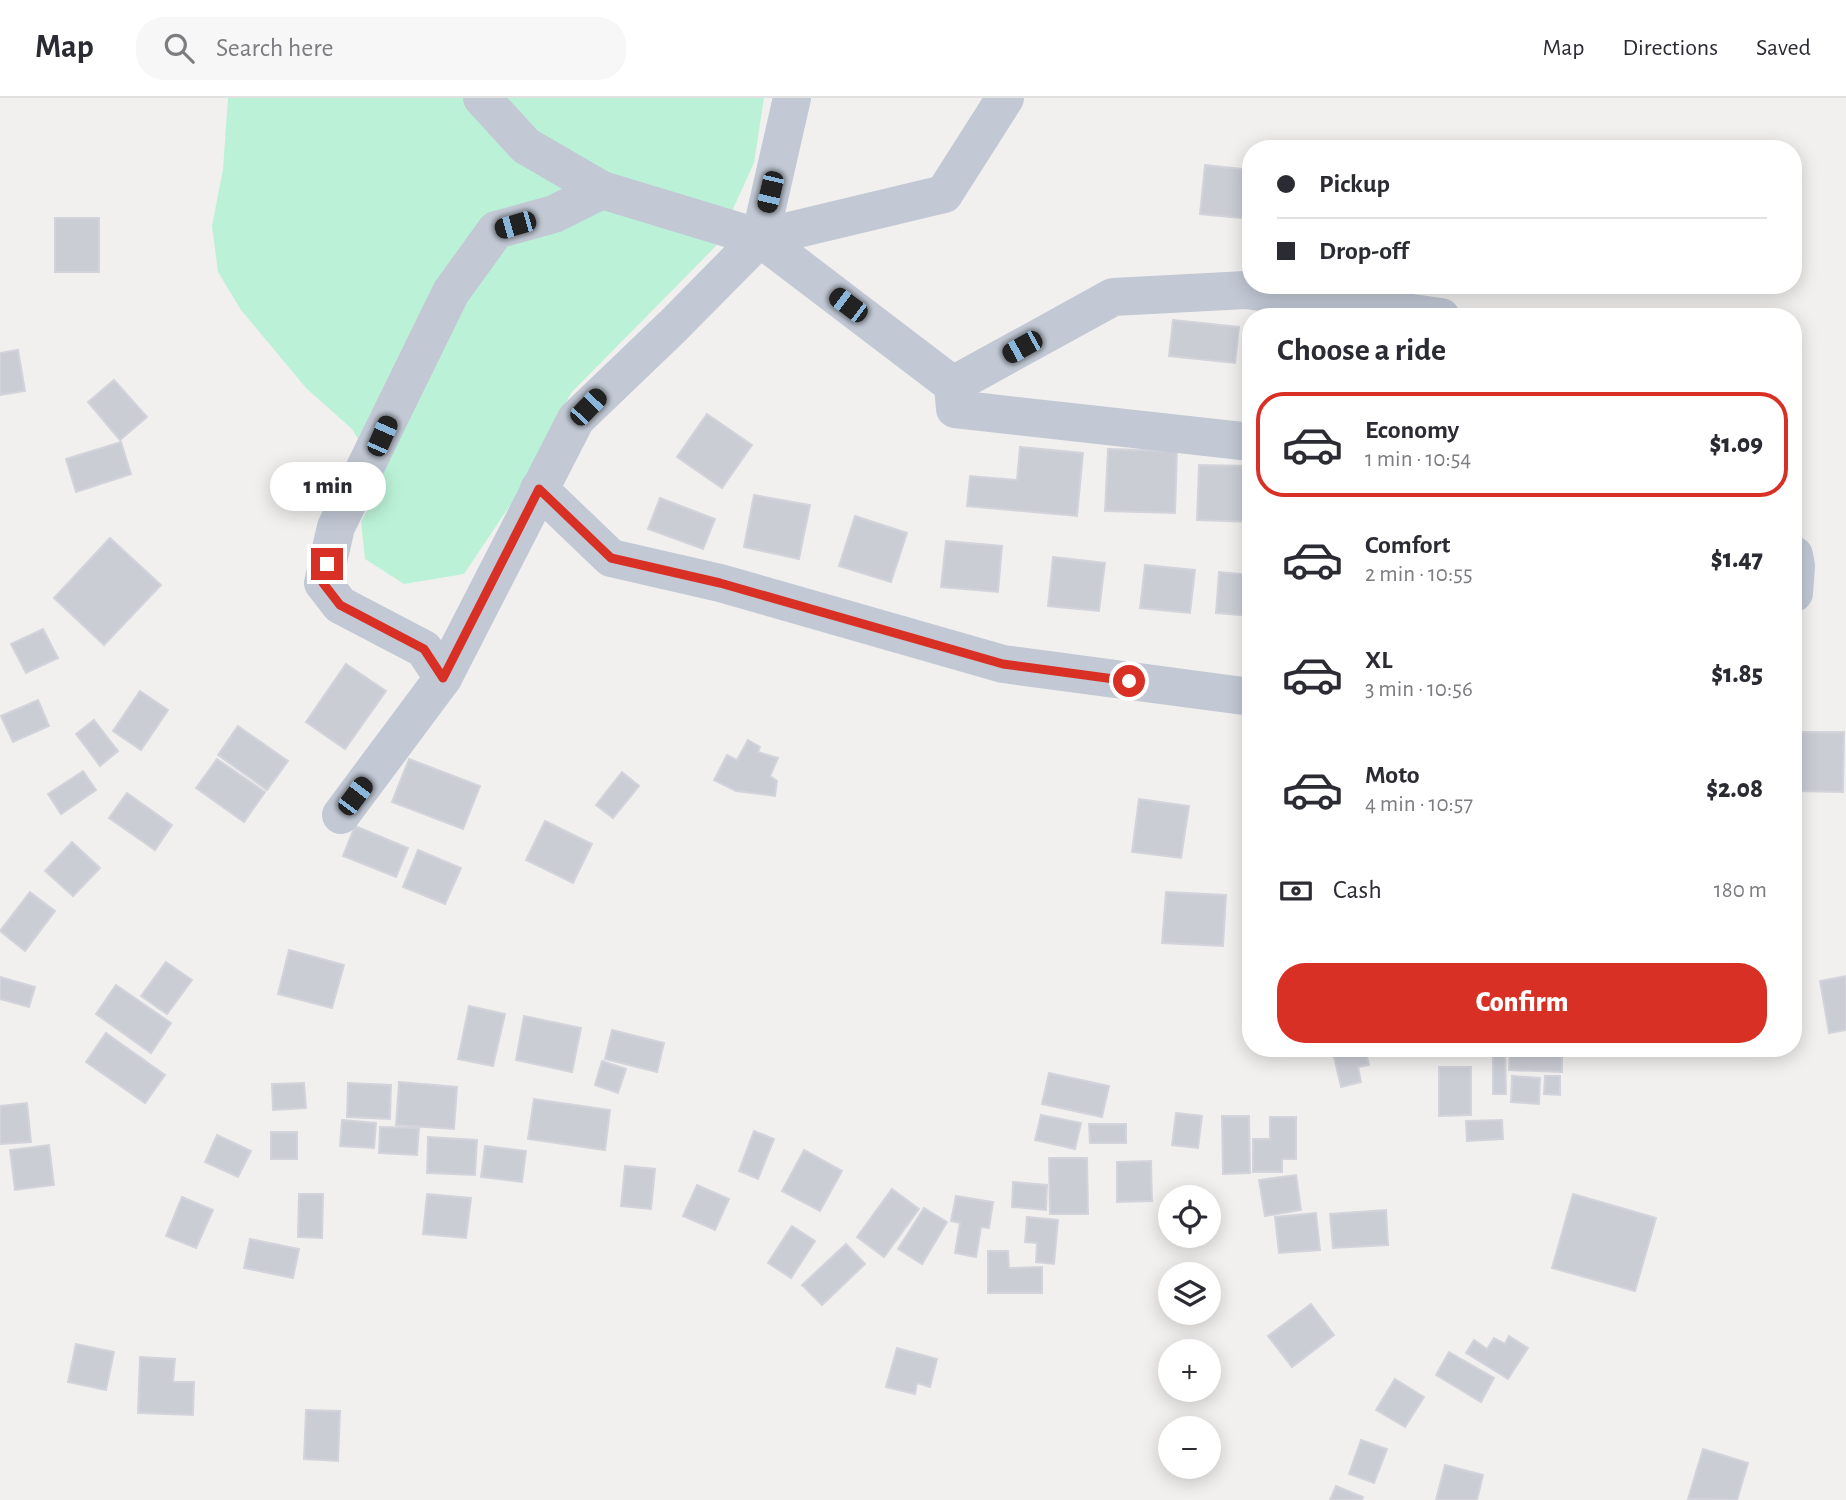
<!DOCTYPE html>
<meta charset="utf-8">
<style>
body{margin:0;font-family:"Alegreya Sans",sans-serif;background:#f7f7f7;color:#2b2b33;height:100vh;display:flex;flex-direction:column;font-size:26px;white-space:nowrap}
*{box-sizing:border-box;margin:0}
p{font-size:23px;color:#7c7c81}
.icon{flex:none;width:38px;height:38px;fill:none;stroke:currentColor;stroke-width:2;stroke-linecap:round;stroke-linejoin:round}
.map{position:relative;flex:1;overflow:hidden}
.drawer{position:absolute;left:1242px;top:210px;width:560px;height:749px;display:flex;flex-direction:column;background:#fff;border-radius:28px;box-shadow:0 4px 18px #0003}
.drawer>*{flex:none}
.hud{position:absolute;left:1242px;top:42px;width:560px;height:154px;border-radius:28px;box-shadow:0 4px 18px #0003;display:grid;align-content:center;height:154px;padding:0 35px;background:#fff}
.controls{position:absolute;left:1158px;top:1087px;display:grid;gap:14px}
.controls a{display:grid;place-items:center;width:63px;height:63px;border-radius:50%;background:#fff;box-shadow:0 4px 18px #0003;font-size:35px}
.end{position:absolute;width:32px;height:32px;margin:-16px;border:9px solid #d93025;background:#fff;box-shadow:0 0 0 4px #fff}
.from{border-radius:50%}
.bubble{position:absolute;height:49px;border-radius:24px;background:#fff;box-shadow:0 4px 18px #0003;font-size:23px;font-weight:800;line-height:49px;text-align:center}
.car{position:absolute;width:21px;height:42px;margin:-21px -10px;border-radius:9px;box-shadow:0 0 5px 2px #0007;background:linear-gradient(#222 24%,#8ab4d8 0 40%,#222 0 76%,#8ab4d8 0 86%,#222 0)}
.hud b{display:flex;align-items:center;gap:24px;height:66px;font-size:26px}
.hud b+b{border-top:2px solid #e1e1e2}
.hud i{width:18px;height:18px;background:#2b2b33}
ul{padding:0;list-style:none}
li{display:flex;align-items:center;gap:21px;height:105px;margin:0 14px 10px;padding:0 21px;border:4px solid transparent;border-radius:28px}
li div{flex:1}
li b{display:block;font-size:26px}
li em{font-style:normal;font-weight:800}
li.selected{border-color:#d93025}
li>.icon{width:63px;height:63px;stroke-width:1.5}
h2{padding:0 35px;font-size:32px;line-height:84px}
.pay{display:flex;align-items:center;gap:18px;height:77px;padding:0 35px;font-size:26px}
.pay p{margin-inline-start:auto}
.action{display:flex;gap:14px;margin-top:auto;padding:14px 35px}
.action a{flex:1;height:80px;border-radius:28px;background:#d93025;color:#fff;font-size:28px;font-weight:800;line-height:80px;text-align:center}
header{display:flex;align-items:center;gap:42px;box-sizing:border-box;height:98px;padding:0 35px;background:#fff;border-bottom:2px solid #e1e1e2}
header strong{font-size:33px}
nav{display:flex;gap:38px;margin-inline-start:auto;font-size:24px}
.search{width:490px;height:63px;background:#f7f7f7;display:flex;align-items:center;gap:18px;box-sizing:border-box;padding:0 24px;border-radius:28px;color:#7c7c81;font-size:26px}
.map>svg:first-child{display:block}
.green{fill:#bbf2d7}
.building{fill:#cbcdd5;stroke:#d3d4db;stroke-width:2}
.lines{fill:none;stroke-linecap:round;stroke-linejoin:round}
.minor{stroke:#c2c9d5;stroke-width:38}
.route{stroke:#d93025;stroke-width:9}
</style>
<header>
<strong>Map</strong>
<div class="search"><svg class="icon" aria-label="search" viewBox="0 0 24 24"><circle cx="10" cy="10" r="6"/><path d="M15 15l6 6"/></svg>Search here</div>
<nav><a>Map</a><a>Directions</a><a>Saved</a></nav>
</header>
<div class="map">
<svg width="1846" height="1402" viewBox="0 0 1846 1402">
<rect width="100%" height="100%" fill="#f2f0ef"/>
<polygon class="green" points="228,0 764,0 754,65 716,148 571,295 519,394 464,476 404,486 365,461 361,424 382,382 352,331 306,290 241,212 218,174 212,128 223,71"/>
<g class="building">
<polygon points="1205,67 1251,72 1251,121 1200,116"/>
<rect x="55" y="120" width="44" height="54"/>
<polygon points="1173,222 1239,229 1235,265 1169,258"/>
<polygon points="1248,239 1251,240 1251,299 1244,298"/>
<polygon points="18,252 25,293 0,297 0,255"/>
<polygon points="114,282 147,319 120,342 88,304"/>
<polygon points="707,316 752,347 722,390 677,359"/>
<polygon points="121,344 131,376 76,394 66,361"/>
<polygon points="1020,349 1083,355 1077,418 967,408 970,378 1017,382"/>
<polygon points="1108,351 1177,353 1175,415 1105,413"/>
<polygon points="1199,367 1251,368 1251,424 1197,422"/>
<polygon points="754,397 810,407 799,461 744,449"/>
<polygon points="660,400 715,421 703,451 648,431"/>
<polygon points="855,418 907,435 891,484 839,468"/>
<polygon points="110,440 161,487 104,547 54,500"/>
<polygon points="946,443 1002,448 998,494 941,489"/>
<polygon points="1053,459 1105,465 1099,513 1048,508"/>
<polygon points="1145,467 1195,472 1190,515 1140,510"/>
<polygon points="1219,474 1251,477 1251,518 1216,515"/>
<polygon points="43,531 58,560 26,575 11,546"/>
<polygon points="346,566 386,593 345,651 306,624"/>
<polygon points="140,593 168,612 141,652 113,633"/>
<polygon points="38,602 49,628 13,644 1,618"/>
<polygon points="94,622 118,653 100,668 76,636"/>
<polygon points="238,628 288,663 267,692 218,657"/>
<polygon points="1796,634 1844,634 1843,694 1795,693"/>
<polygon points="748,642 760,649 758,654 778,660 770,678 777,683 775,698 736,693 714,682 727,657 737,662"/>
<polygon points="217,661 265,694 244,724 196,690"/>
<polygon points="409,661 480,688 463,731 392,704"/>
<polygon points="83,673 96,692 61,716 48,696"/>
<polygon points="622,674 639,688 613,720 596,707"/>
<polygon points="127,695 172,727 155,752 109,720"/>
<polygon points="1139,701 1189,708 1181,760 1132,754"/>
<polygon points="545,723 592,746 573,785 526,762"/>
<polygon points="355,728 408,750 396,779 343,758"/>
<polygon points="72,744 100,770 73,798 45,773"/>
<polygon points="418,752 461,770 445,806 403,789"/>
<polygon points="30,794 55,813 25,853 0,833"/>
<polygon points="1166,794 1226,797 1223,848 1162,845"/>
<polygon points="289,852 344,867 332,910 278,896"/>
<polygon points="166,864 192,882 167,916 141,898"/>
<polygon points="1846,878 1846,932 1829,935 1820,883"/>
<polygon points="0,879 35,889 29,909 0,901"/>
<polygon points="116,887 171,925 151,955 96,916"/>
<polygon points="469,908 505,916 493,968 458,961"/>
<polygon points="524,918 581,930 572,974 516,962"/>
<polygon points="612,932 664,945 657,974 605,961"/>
<polygon points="106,935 165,977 145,1005 86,964"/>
<polygon points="1332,950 1365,950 1369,967 1358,969 1361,984 1341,989"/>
<polygon points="1510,950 1562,950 1562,974 1509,972"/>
<polygon points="1505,955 1506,996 1493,996 1493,956"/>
<polygon points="602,963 626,971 618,995 595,987"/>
<polygon points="1439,969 1471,969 1471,1017 1439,1018"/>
<polygon points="1049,975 1109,988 1102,1019 1042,1006"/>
<polygon points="1512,978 1540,980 1539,1006 1511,1004"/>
<polygon points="1545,978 1560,978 1560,997 1544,996"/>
<polygon points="399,984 457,989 454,1031 396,1027"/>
<polygon points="304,985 306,1010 273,1012 272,986"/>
<polygon points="348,985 391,987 390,1021 347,1019"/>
<polygon points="534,1001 610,1012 605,1052 528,1041"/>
<polygon points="27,1005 31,1044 0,1046 0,1008"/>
<polygon points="1176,1015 1202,1018 1198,1050 1172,1047"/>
<polygon points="1041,1017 1081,1025 1075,1051 1035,1042"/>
<polygon points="1222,1018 1249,1018 1250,1075 1223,1076"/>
<polygon points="1270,1019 1296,1019 1296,1061 1282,1061 1282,1074 1253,1074 1253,1041 1270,1041"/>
<polygon points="342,1022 376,1025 374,1050 340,1048"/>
<polygon points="1502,1022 1503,1041 1467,1043 1466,1023"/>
<polygon points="1089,1026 1126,1026 1126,1045 1090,1045"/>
<polygon points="380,1029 419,1030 417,1057 379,1055"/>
<polygon points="754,1033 774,1041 758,1081 739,1073"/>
<rect x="271" y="1034" width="26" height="27"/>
<polygon points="217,1037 251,1053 238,1079 205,1064"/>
<polygon points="428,1039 477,1042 475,1077 427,1075"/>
<polygon points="49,1047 54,1087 15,1092 10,1052"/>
<polygon points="485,1048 526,1053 522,1084 481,1079"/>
<polygon points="804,1052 842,1073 820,1113 782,1093"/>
<polygon points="1049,1060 1087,1060 1088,1116 1050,1116"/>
<polygon points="1151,1063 1152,1103 1117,1104 1117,1064"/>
<polygon points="625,1068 655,1071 651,1111 621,1108"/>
<polygon points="1296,1077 1301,1112 1265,1118 1259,1082"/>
<polygon points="1013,1084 1047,1087 1046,1112 1012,1109"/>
<polygon points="697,1087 729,1101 715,1132 683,1118"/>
<polygon points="892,1091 919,1111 884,1159 857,1139"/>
<polygon points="299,1096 323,1096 322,1140 298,1139"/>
<polygon points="427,1096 471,1100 466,1140 423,1136"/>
<polygon points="1573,1096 1656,1120 1635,1193 1552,1170"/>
<polygon points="956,1098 993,1104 989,1130 981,1129 976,1159 955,1155 960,1125 951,1123"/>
<polygon points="182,1099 213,1112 196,1150 166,1138"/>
<polygon points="924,1110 947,1124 922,1166 898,1151"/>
<polygon points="1386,1112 1388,1147 1333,1150 1330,1116"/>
<polygon points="1316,1115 1320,1152 1279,1155 1275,1119"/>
<polygon points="1027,1119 1058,1122 1054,1166 1036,1164 1037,1145 1025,1144"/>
<polygon points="792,1128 815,1143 791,1180 768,1165"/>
<polygon points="250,1141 299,1151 293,1180 244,1170"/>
<polygon points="846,1146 865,1166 822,1207 802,1187"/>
<polygon points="988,1153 1008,1153 1009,1170 1042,1169 1042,1195 988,1195"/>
<polygon points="1311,1206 1334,1237 1292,1269 1268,1238"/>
<polygon points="1509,1238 1528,1250 1508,1281 1466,1255 1474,1242 1487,1251 1494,1240 1505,1246"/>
<polygon points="76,1246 114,1254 106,1292 68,1284"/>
<polygon points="897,1250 937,1261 930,1289 917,1285 915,1296 886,1289"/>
<polygon points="1449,1254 1494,1280 1481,1304 1436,1277"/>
<polygon points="140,1259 175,1261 173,1284 194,1284 193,1317 138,1315"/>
<polygon points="1395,1281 1424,1299 1405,1329 1376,1312"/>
<polygon points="306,1312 340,1313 338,1363 304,1361"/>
<polygon points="1361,1342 1387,1351 1374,1385 1349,1376"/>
<polygon points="1703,1351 1748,1365 1737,1402 1688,1401"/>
<polygon points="1445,1367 1483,1377 1477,1402 1436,1402"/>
<polygon points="1336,1388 1363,1399 1362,1402 1330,1402"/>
</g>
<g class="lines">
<g class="minor">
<polyline points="482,0 526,48 602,92 760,140 953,287"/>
<polyline points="760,140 792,0"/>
<polyline points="1251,344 955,311 953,287 1113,199 1246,192 1441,219"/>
<polyline points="539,391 611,460 720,485 1003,566 1251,599"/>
<polyline points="1794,457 1796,468 1794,495"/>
<polyline points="443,580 424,551 340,507 323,485 336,429 451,194 496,132 554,116 602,92"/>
<polyline points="341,717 443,580 576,321 673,228 760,140 944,96 1005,0"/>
</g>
</g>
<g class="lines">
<polyline class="route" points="327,466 323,485 340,507 424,551 443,580 539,391 611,460 720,485 1003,566 1129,583"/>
</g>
</svg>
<div class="controls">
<a><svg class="icon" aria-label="locate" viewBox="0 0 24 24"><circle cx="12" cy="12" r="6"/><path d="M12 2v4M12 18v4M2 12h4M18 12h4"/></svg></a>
<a><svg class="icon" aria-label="layers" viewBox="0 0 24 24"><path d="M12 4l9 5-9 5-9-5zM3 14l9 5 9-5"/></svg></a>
<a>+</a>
<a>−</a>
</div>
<i class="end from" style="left:1129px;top:583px"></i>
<i class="end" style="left:327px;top:466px"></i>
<div class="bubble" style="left:270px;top:364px;width:116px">1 min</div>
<i class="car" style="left:770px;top:94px;rotate:193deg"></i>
<i class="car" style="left:515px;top:127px;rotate:254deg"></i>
<i class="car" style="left:848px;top:207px;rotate:307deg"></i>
<i class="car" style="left:1022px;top:249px;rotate:241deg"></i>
<i class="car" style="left:588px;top:309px;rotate:44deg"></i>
<i class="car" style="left:382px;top:338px;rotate:24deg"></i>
<i class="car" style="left:355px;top:698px;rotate:37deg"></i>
<div class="hud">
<b><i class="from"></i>Pickup</b>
<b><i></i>Drop-off</b>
</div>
<section class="drawer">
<h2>Choose a ride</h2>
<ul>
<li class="selected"><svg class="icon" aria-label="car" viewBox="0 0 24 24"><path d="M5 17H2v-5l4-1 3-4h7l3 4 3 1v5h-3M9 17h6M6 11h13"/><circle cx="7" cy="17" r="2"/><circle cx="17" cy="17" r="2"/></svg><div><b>Economy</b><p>1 min · 10:54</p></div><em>$1.09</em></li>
<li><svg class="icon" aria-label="car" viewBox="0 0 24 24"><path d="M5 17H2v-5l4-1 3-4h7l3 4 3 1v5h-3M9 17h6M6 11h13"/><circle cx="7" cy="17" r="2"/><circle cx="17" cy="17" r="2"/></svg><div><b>Comfort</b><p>2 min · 10:55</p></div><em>$1.47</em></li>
<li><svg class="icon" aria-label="car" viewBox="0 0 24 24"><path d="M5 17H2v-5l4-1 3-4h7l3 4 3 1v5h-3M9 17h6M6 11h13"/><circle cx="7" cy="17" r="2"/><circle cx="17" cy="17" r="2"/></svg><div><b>XL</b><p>3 min · 10:56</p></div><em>$1.85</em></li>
<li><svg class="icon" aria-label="car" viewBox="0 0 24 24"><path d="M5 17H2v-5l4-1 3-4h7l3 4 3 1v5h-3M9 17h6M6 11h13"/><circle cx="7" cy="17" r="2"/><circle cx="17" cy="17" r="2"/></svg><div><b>Moto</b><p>4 min · 10:57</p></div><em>$2.08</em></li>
</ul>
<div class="pay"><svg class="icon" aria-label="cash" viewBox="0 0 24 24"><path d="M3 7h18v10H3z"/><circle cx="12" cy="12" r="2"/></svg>Cash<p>180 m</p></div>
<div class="action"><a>Confirm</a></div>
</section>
</div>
